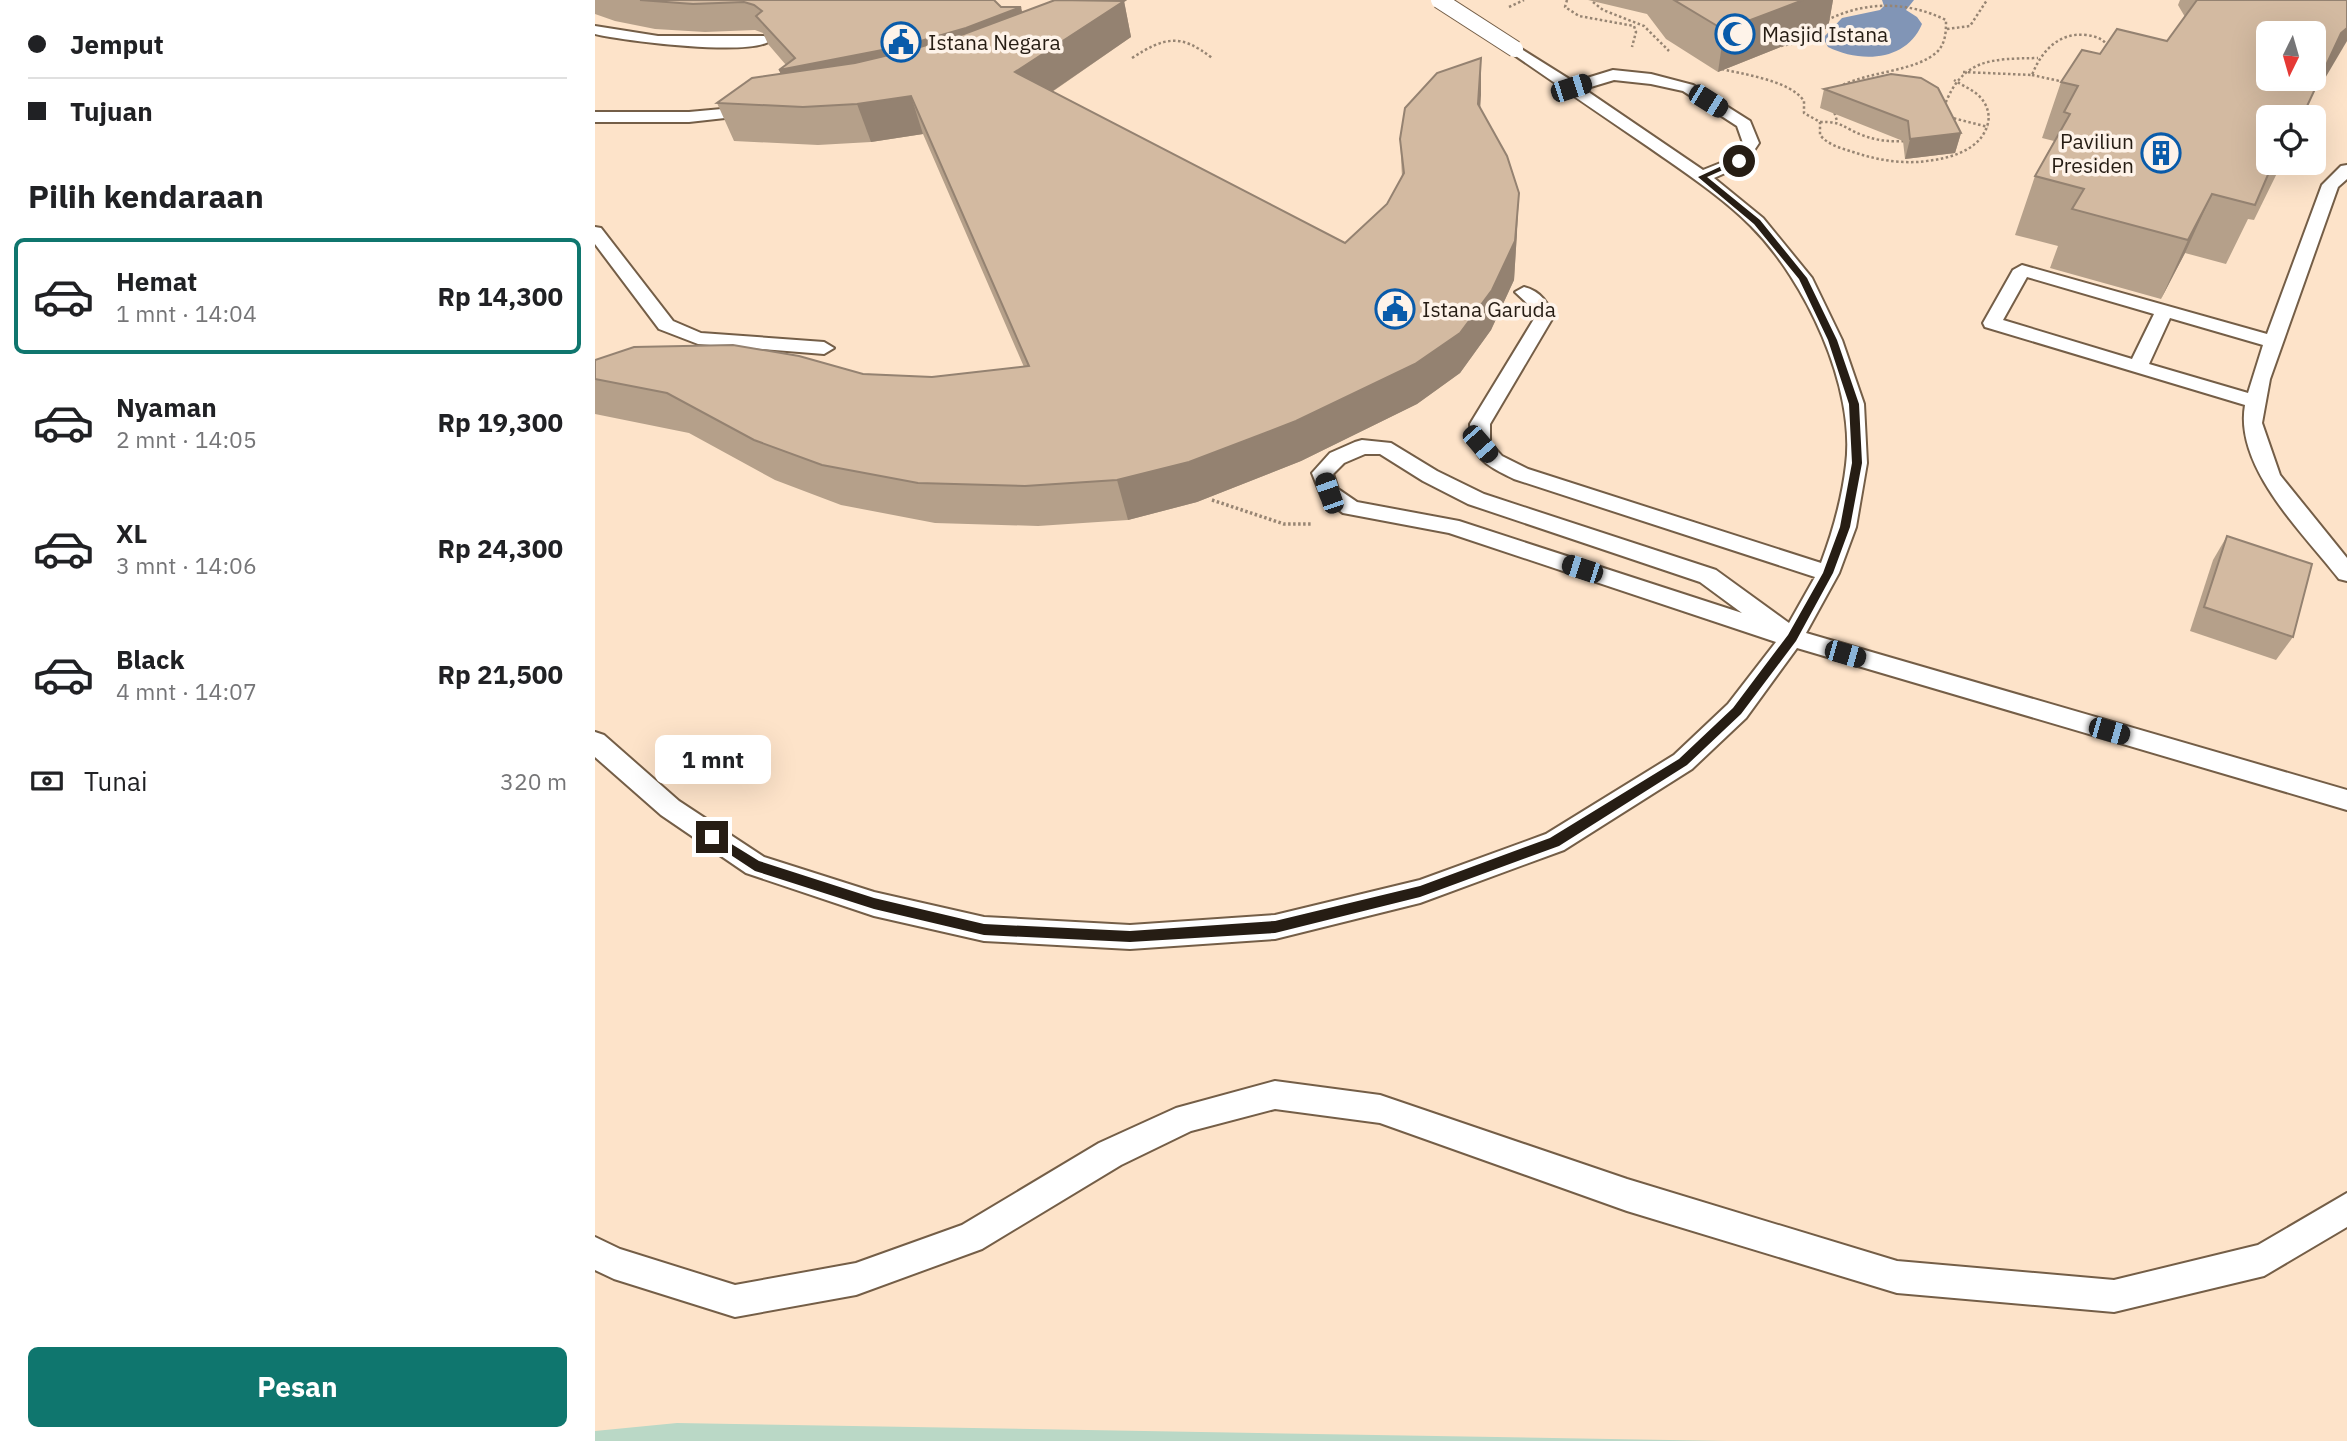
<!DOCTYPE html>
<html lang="id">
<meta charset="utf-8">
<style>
body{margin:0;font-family:"IBM Plex Sans",sans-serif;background:#f6f6f6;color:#202124;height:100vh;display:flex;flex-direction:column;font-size:26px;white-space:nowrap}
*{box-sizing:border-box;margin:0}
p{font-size:23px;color:#757577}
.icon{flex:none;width:38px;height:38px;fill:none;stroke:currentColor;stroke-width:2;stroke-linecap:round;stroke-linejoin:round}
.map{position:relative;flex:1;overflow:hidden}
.details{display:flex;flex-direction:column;background:#fff;width:595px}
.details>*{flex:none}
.banner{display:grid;align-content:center;height:154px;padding:0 28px;background:#fff}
.needle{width:46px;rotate:185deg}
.fabs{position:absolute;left:1661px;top:21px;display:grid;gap:14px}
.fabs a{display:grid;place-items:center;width:70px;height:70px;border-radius:10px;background:#fff;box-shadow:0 7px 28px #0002;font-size:35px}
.end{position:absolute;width:32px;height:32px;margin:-16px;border:9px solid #261d14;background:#fff;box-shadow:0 0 0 4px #fff}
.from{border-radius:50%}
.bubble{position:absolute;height:49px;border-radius:10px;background:#fff;box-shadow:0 7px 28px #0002;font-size:23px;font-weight:700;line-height:49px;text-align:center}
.car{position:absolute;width:21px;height:42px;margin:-21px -10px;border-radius:9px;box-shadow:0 0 5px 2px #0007;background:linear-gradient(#222 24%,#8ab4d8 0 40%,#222 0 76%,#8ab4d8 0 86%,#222 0)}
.banner b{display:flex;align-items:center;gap:24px;height:66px;font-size:26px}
.banner b+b{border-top:2px solid #e0e0e0}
.banner i{width:18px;height:18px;background:#202124}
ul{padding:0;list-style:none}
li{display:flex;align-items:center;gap:21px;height:116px;margin:0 14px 10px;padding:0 14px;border:4px solid transparent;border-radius:10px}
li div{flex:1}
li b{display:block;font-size:26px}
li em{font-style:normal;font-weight:700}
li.selected{border-color:#0f766e}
li>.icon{width:63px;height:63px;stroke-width:1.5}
h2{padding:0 28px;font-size:32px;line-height:84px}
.pay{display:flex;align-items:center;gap:18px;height:77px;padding:0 28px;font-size:26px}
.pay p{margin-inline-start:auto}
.button{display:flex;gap:14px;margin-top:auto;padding:14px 28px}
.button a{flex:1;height:80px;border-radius:10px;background:#0f766e;color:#fff;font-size:28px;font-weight:700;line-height:80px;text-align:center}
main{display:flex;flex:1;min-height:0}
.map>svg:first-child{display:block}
.green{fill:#bad8c6}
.water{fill:#8195b6}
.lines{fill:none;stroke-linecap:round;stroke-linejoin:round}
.lane-casing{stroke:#745e47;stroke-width:4}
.path-far1{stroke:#978573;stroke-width:2.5;stroke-dasharray:2.5 2.5;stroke-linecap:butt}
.path{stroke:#978573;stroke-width:3.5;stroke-dasharray:2.5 2.5;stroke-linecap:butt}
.lane{fill:#fff;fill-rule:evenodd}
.lane-bridge-casing{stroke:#745e47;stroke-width:18;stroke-linecap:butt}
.lane-bridge{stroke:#fff;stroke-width:16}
.wall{fill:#b5a08a}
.shaded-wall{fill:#948271}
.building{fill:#d3baa1;stroke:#948271;stroke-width:2;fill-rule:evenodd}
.route{fill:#261d14}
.labels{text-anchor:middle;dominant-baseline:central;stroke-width:7;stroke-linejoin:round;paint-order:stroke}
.far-poi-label{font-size:21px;fill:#261d14;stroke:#fef3e9;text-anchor:start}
</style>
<main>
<section class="details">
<div class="banner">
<b><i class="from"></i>Jemput</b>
<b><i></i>Tujuan</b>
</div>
<h2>Pilih kendaraan</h2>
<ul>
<li class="selected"><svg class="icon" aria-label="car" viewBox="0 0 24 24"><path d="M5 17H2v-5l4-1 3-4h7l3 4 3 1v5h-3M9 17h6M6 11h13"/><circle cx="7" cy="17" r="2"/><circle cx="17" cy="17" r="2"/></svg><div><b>Hemat</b><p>1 mnt · 14:04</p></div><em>Rp 14,300</em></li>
<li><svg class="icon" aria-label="car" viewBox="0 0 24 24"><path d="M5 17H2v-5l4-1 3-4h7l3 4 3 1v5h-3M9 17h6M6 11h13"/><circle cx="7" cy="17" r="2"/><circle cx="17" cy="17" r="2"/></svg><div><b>Nyaman</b><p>2 mnt · 14:05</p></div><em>Rp 19,300</em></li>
<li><svg class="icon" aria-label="car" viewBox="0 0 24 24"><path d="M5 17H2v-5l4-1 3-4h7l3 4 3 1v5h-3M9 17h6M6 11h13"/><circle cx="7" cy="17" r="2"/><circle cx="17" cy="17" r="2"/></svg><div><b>XL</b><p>3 mnt · 14:06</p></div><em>Rp 24,300</em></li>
<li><svg class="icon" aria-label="car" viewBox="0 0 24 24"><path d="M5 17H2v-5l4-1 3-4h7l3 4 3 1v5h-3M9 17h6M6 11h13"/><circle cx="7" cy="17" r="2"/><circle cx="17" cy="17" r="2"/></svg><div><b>Black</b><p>4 mnt · 14:07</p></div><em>Rp 21,500</em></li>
</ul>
<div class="pay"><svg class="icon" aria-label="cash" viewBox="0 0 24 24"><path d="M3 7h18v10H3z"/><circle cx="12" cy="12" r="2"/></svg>Tunai<p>320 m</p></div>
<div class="button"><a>Pesan</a></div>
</section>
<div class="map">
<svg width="1752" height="1441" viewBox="0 0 1752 1441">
<rect width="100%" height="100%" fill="#fde3c9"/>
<polygon class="green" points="82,1423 1132,1441 0,1441 0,1431"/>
<path class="water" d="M1287,0H1319L1311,10L1322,17L1327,24C1311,62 1265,63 1233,47L1228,38L1247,18L1285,10L1289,6Z"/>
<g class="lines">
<g class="lane-casing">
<g id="lane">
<path d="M0,26L63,36H169L176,40C158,57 28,41 0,34Z"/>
<path d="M920,45L979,82L1018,70L1056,74L1098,85L1155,121L1164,143L1150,164L1119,178L1168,218L1217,278L1247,340L1269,404L1272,463L1261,527L1244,573L1211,633L1752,790V810L1202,648L1151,718L1097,769L969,850L825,903L680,939L535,949L389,941L279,916L151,873L66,815L0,757V732L9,735L84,801L169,857L279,892L389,917L535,925L680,915L825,880L951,834L1079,755L1133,704L1181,642L854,533L748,513L727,498L717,473L735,453L760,442L767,440L796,443L842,471L889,494L1121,570L1194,623L1220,577L919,479C891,465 875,458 875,424L939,319L937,308L920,292L929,287C945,291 955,303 957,319L895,424V443L907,456L933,469L1226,563C1238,531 1247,499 1251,465C1261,387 1210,280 1156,226C1126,196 1089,172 1055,148C1008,116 961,84 915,52L913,49ZM1019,80L1056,84L1088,91L1142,126L1148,143L1138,158L1108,170L989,89ZM770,454H785L828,481L873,504L1105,582L1147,613L864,521L762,502L743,489L738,474L749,463Z"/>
<polygon points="160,106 166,108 168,111 166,114 94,122 0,122 0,112 94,112"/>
<path d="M1752,165V179L1743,187L1675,379L1667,423L1685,475L1752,558V581L1744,579C1708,533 1639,467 1650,405L1390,327L1388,323L1418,270L1427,265L1672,334L1727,185L1746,166ZM1432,277L1559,314L1537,359L1408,320ZM1575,318L1668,345L1653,393L1554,364Z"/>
<polygon points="0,227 6,228 78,321 106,333 229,342 239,348 229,354 103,344 64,329 0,244"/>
<polygon points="680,1081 785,1095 1032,1179 1302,1261 1519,1280 1663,1245 1752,1193 1752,1227 1669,1276 1519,1312 1302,1293 1032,1211 785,1123 680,1109 596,1131 526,1165 387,1249 261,1295 140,1317 19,1279 0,1270 0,1237 25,1249 140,1285 261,1263 367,1225 504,1143 581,1108"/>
</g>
</g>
<g class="path-far1">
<polyline points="972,0 970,7 984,16 1039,26 1041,32 1037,47"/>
<polyline points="998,2 1008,10 1049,26 1074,51"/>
<polyline points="914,7 929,0"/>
<path d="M1232,20C1271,1 1312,1 1351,20C1351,31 1351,42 1343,51C1322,72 1272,71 1244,87"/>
<polyline points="1352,29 1375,26 1392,0"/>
<polyline points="1181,47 1201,43 1221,31"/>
<path d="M537,58C570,37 585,33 617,58"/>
<path d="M1122,68C1146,74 1195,80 1209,101V113L1225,122V135C1233,145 1246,148 1258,152C1279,159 1300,163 1322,162C1348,160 1386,153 1393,123C1395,114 1392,105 1386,98C1379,90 1368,86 1359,80"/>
<path d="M1368,72L1437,75C1446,52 1463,32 1491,35C1501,36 1509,39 1514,48"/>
<polyline points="1437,75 1469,82"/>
<path d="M1349,107C1367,58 1396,59 1443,58"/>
<polyline points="1238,108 1242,121"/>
<polyline points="1354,117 1393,127"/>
<path d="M1225,122C1248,121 1248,128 1267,135C1282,141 1297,142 1313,141"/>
</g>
<polyline class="path" points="617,500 689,524 718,524"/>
<use href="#lane" class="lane"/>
<g class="lane-bridge-casing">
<polyline id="lane-bridge" points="844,0 920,49"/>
</g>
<use href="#lane-bridge" class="lane-bridge"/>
</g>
<g class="wall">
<polygon points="0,0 399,0 406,7 428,12 529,1 536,37 457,92 750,243 792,204 807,177 805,139 886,58 885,108 922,232 919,280 896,330 865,373 822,404 706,461 602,502 533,520 443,526 340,523 246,505 180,480 94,433 0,414 0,360 337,377 429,367 328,134 276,142 223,145 139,141 122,103 186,74 184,70 191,65 173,44 168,33 160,30 110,32 60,29 20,21 0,14"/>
<polygon points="993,0 1238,0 1233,28 1123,72 1071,39 1052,14"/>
<polygon points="1585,0 1752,0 1729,80 1721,87 1673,163 1687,163 1659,220 1653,219 1631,264 1590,253 1566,299 1455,268 1463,246 1420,235 1440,176 1459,141 1447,138 1466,82 1572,41 1590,17 1583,5"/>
<polygon points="1229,89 1366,133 1360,153 1310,159 1308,141 1225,108"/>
<polygon points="1632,536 1698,637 1681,660 1595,631 1618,560"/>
</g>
<g class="shaded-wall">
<polygon points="1208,0 1238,0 1233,28 1123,72 1129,30"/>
<polygon points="529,1 536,37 430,110 420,72"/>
<polygon points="426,7 433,35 196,99 184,70"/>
<polygon points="1752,28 1752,41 1729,80 1719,89 1746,33"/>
<polygon points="886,58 886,95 883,142 883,104"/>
<polygon points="316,96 328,134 276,142 262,104"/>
<polygon points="1366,133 1360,153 1310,159 1315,139"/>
<polygon points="924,193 922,232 919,280 896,330 865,373 822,404 706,461 602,502 533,520 522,480"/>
<polygon points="1617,194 1590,253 1566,299 1593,240"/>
</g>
<g class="building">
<polygon points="45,0 399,0 406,7 426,7 371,28 308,46 184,70 200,58 161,16 167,11 159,5 149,2 98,4"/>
<polygon points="460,0 529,1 420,72 750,243 792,204 809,173 805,139 810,108 842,73 886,58 883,104 912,156 924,193 920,241 897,290 865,333 820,364 701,421 594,462 522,480 430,486 323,483 227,465 159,440 72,393 0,379 0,360 39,347 138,345 204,356 268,374 337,377 434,366 316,96 262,104 208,107 122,103 157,78 260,63 315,50 369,34"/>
<polygon points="1079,0 1208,0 1129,30"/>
<path d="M1602,0H1752V28L1746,33L1707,117H1673V163H1678L1660,205L1617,194L1593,240L1477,209L1489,189L1440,176L1475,114L1469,112L1483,86L1466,82L1487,50L1505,54L1522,29L1572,41ZM1673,33H1718V79H1673Z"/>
<polygon points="1296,74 1326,78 1343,88 1366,133 1315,139 1313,121 1229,89"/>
<polygon points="1632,536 1717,564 1698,637 1609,607"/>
</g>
<polygon class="route" points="1142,159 1148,161 1112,177 1165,220 1212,278 1242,340 1264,404 1267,463 1255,527 1238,573 1201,641 1146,714 1092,765 964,846 825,897 680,933 535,942 389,935 279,909 160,871 113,840 111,837 117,832 164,861 279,898 389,924 535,931 680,921 825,886 955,838 1084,759 1138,708 1193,635 1228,573 1245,527 1257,463 1254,404 1233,340 1204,279 1159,224 1103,177"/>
<defs>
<g id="mosque-ring" transform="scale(2.0125)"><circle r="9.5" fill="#fef3e9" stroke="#095baa" stroke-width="1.5"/><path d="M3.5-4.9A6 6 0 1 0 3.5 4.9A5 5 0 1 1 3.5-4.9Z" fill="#095baa"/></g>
<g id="civic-ring" transform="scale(2.0125)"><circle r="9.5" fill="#fef3e9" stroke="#095baa" stroke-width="1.5"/><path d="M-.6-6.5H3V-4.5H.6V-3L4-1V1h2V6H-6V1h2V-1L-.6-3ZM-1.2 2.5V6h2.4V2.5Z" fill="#095baa"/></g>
<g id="building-ring" transform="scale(2.0125)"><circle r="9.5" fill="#fef3e9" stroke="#095baa" stroke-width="1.5"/><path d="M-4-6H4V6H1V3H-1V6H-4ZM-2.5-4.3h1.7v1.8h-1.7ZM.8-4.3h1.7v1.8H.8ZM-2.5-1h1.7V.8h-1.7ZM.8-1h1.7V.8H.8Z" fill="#095baa"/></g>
</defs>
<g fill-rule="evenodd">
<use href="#mosque-ring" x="1140" y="34"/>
<use href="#civic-ring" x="306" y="42"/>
<use href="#building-ring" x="1566" y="153"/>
<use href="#civic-ring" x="800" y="309"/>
</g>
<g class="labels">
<g class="far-poi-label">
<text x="1167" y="34">Masjid Istana</text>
<text x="333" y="42">Istana Negara</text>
<text x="1539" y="141" text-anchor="end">Paviliun<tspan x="1539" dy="24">Presiden</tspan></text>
<text x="827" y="309">Istana Garuda</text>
</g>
</g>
</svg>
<div class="fabs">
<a><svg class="needle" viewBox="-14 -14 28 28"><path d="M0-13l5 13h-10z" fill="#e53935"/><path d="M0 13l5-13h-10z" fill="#757577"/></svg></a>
<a><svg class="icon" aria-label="locate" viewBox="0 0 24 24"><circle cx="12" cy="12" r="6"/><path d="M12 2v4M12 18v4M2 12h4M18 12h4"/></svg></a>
</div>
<i class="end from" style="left:1144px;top:161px"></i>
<i class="end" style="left:117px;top:837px"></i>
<div class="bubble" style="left:60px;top:735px;width:116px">1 mnt</div>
<i class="car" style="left:976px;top:88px;rotate:72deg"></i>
<i class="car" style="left:1113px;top:101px;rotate:122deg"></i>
<i class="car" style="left:885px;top:444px;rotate:139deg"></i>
<i class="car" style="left:734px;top:493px;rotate:341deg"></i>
<i class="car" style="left:987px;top:569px;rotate:288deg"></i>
<i class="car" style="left:1250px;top:654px;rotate:106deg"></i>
<i class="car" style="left:1514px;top:731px;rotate:106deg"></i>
</div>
</main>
